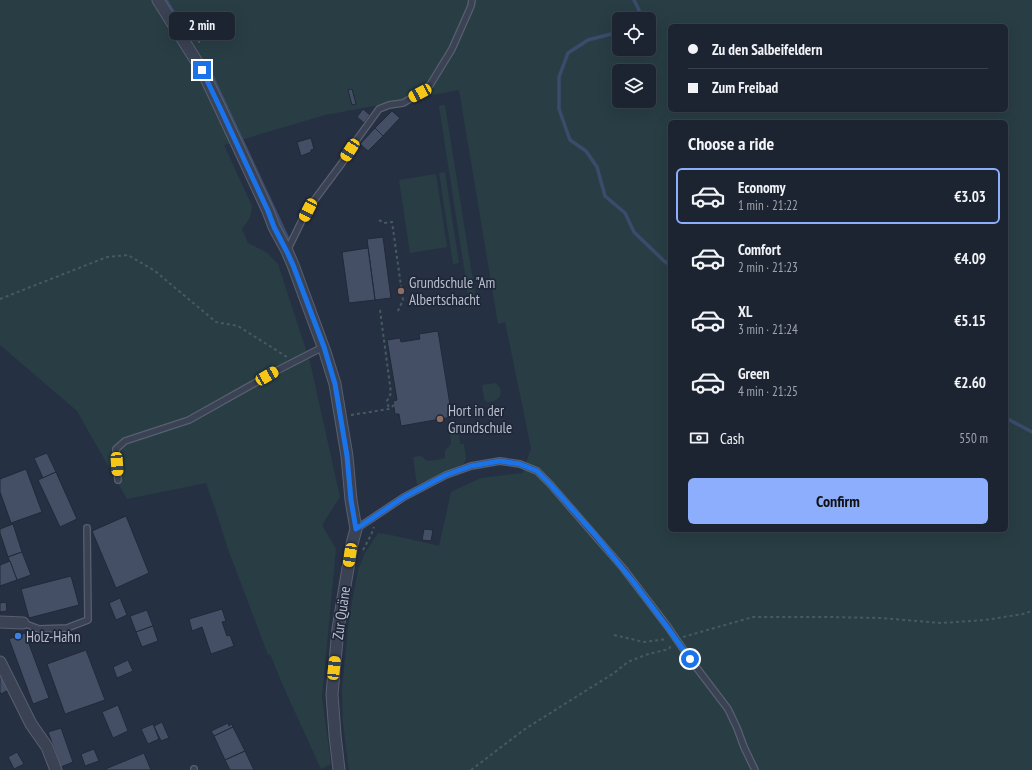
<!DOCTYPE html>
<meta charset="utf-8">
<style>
body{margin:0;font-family:"PT Sans Narrow",sans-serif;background:#252c3a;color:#f1f3f6;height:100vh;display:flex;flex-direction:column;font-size:15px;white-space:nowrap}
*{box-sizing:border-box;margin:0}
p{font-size:13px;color:#a0a4ac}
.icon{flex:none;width:22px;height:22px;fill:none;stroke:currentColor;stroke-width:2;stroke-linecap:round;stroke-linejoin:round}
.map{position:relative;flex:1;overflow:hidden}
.details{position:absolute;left:668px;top:120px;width:340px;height:412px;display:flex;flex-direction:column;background:#1c2432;border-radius:6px;box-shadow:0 4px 16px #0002,0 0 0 1px #3a414d}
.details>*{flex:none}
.banner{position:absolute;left:668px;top:24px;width:340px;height:88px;border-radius:6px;box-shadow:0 4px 16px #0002,0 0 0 1px #3a414d;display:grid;align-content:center;height:88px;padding:0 20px;background:#1c2432}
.tools{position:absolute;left:612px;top:12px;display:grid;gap:8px}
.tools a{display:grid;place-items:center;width:44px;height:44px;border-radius:6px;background:#1c2432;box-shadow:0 4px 16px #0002,0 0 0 1px #3a414d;font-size:20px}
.end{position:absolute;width:18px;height:18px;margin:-9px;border:5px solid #1a73e8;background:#fff;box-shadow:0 0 0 2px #fff}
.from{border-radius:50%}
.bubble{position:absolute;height:28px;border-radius:6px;background:#1c2432;box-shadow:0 4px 16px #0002,0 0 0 1px #3a414d;font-size:13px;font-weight:600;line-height:28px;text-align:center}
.car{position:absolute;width:12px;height:24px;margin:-12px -6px;border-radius:5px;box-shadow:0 0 3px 1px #0007;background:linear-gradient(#f5c518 24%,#345 0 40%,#f5c518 0 76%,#345 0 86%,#f5c518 0)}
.banner b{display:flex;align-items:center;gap:14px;height:38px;font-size:15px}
.banner b+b{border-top:1px solid #3a414d}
.banner i{width:10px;height:10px;background:#f1f3f6}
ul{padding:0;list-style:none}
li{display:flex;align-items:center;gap:12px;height:56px;margin:0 8px 6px;padding:0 12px;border:2px solid transparent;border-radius:6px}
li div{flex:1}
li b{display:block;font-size:15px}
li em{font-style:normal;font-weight:600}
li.on{border-color:#8daefc}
li>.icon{width:36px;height:36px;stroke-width:1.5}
h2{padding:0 20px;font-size:18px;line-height:48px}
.pay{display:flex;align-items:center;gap:10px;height:44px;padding:0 20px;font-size:15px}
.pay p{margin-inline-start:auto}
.primary-button{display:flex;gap:8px;margin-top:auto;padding:8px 20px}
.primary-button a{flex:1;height:46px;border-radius:6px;background:#8daefc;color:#111;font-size:16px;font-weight:600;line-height:46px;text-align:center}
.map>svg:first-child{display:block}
.green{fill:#283e44;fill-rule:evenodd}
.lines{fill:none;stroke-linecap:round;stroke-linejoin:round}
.stream{stroke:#3b4b6c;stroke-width:3.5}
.building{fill:#444f65;stroke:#21293a}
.lane-casing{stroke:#586070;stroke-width:8}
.street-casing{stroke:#586070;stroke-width:13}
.path{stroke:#465b60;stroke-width:2;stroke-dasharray:3 3;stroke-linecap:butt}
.lane{stroke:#3a4253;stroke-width:5.5}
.street{stroke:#3a4253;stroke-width:11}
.route{stroke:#1a73e8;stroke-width:5}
.education-dot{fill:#8d6e63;stroke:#1f2738;stroke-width:1.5}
.shop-dot{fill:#3f7fe0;stroke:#1f2738;stroke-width:1.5}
.labels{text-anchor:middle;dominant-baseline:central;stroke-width:3.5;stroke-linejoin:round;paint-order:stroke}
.poi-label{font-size:15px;fill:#b7becc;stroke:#1f2738;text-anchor:start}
.street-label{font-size:15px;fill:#b7becc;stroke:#1f2738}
</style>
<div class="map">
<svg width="1032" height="770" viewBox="0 0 1032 770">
<rect width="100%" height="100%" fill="#263043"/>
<g class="green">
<path d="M0,0H1032V770H349L343,723L342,688L349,619L358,570L365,553L378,533L396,536L439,546L451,492L481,478L523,473L531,448L505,322L498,324L459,90L325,115L224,145L252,206L250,218L242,229L248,243L266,252L278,264L310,362L340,497L322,525L336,549L322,697L331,764L321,769L284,688L270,654L268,655L228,549L217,514L206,483L127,499L77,411L0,345ZM619,19H649V49H619ZM670,26H1006V110H670ZM619,71H649V101H619ZM670,122H1006V530H670Z"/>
<polygon points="445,105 477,306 470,307 439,106"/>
<polygon points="445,172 459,263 453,264 439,173"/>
<polygon points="436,174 447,247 410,253 399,180"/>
<path d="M495,383C507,391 499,403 486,402L484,399L482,385Z"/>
<polygon points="459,430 460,444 464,444 466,459 463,464 417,485 413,457 421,456 427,461 437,460 445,458 445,451 451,444 450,432"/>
</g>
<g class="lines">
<g class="stream">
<polyline points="166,0 190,39"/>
<polyline points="634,0 639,10 636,19"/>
<polyline points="619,32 588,40 568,53 559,77 559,109 570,140 586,151 597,167 605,196 625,213 634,232 664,261 670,265"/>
<polyline points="206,63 288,239"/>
<polyline points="1006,418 1032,432"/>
</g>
</g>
<g class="building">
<polygon points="352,89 356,104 352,105 348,90"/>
<polygon points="363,109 370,115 364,123 357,117"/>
<polygon points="392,111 400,118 383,136 375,128"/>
<polygon points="375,128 383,136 368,151 360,144"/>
<polygon points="311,138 314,149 311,150 311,152 301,156 297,142"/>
<polygon points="383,237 391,298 375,300 367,239"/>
<polygon points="368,248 375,300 349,303 342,252"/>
<polygon points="438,331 452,417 401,426 399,414 395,414 393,401 397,400 387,340 400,338 401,342 420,339 419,334"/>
<polygon points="47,453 56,472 43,478 34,458"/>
<polygon points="26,469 42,512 11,523 0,492 0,479"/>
<polygon points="56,472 77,519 60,527 38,480"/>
<polygon points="126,516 149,573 116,588 92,531"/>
<polygon points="13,524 22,552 8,557 0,533 0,529"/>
<polygon points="424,529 433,530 431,541 422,540"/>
<polygon points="22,552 31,575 17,580 8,557"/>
<polygon points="10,561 17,580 0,586 0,565"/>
<polygon points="71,576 79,605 29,618 21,589"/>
<polygon points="120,598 127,615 116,620 109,603"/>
<polygon points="6,602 7,611 0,612 0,603"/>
<polygon points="222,609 226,621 222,622 227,636 230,635 234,646 211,654 202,627 192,631 189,619"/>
<polygon points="147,610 153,626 136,632 130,616"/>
<polygon points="153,626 158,641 142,647 136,632"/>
<polygon points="25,633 49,698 33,704 9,639"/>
<polygon points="86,650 105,700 65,714 47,664"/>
<polygon points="128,660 133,671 117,678 113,667"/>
<polygon points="0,670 10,689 1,694 0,692"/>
<polygon points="118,705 128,731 113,738 102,712"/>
<polygon points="162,722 169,738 161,741 154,726"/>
<polygon points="228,723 229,726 232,724 233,727 214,736 211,731"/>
<polygon points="153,724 159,739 148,744 141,729"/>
<polygon points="233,727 245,751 225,760 214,736"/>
<polygon points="61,728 73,762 61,767 48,732"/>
<polygon points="94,749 99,761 85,766 81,754"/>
<polygon points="245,751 254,770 230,770 225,760"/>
<polygon points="17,752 24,764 14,769 8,757"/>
<polygon points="144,753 151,770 103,770"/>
</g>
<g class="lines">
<g class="lane-casing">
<g id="lane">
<polyline points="287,251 307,210 342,163 358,138 379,109 389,105 403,103 420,93 430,85 452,49 471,6 472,0"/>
<polyline points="118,480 116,449 125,441 189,420 280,369 323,347"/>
<polyline points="356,529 404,497 446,475 471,466 500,461 520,464 537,471 550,484 623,568 668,627 690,659 728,709 737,728 744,747 755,770"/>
<polyline points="23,623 39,629 67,628 88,620 87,528"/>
<polyline points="194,769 194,770"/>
</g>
</g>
<g class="street-casing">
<g id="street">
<polyline points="158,0 202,70 222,112 268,211 274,227 287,251 293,265 325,352 335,384 347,456 351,500 356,529 352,544 345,586 338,629 332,694 335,735 339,770"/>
<polyline points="0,622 23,623"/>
<polyline points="0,662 31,724 47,747 56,770"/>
</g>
</g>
<g class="path">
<polyline points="199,43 200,29 205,18"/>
<polyline points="379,220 384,223 392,222 403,300 397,313"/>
<polyline points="0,299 107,257 128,255 155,271 216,322 238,326 287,357"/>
<polyline points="380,310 391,393 387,401 389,409"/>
<polyline points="351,415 389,409 394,405"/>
<polyline points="363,550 371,535 374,527"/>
<polyline points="614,635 644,642 667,639"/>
<polyline points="683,637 753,617 829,617 880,618 941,623 985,620 1023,614 1032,611"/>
<polyline points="471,770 525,729 614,673 628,662 645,655 669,649 671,645"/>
</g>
<use href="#lane" class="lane"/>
<use href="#street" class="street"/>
</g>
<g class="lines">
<polyline class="route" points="202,70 222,112 268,211 274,227 287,252 293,265 324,347 335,384 347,456 351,500 356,529 404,497 446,475 471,466 500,461 520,464 537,471 550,484 596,536 632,580 668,628 690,659"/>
</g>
<g class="education-dot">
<circle cx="401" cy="291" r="4"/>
<circle cx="440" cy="419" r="4"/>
</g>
<circle class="shop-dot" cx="18" cy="636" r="4"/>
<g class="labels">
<g class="poi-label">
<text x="409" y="282">Grundschule "Am<tspan x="409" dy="17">Albertschacht</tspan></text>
<text x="448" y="410">Hort in der<tspan x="448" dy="17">Grundschule</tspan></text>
<text x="26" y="636">Holz-Hahn</text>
</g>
<g class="street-label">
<text transform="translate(341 613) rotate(-82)">Zur Quäne</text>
</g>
</g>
</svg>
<div class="tools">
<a><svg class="icon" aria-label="locate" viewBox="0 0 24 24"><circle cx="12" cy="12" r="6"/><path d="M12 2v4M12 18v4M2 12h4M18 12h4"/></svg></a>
<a><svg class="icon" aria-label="layers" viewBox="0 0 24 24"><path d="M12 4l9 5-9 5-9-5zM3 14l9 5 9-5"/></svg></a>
</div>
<i class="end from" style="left:690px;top:659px"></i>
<i class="end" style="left:202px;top:70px"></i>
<div class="bubble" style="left:169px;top:12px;width:66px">2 min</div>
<i class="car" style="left:420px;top:93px;rotate:242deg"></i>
<i class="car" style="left:350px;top:150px;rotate:213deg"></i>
<i class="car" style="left:308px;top:210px;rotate:207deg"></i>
<i class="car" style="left:267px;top:376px;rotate:60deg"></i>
<i class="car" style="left:117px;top:464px;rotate:176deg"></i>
<i class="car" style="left:350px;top:555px;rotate:189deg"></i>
<i class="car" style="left:334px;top:668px;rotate:6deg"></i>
<div class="banner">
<b><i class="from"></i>Zu den Salbeifeldern</b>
<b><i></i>Zum Freibad</b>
</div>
<section class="details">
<h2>Choose a ride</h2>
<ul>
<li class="on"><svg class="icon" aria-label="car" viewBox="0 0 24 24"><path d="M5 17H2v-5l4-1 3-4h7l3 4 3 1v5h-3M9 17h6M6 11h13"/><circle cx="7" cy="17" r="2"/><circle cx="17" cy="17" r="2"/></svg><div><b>Economy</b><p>1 min · 21:22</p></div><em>€3.03</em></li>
<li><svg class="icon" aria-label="car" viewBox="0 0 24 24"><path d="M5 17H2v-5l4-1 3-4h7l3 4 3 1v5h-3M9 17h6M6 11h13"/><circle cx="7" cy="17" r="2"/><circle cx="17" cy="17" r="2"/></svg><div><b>Comfort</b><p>2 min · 21:23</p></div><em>€4.09</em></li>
<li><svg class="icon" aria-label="car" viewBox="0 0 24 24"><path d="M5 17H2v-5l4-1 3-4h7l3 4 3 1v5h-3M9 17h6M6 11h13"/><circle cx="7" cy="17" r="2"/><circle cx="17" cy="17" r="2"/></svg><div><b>XL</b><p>3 min · 21:24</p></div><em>€5.15</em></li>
<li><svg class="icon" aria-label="car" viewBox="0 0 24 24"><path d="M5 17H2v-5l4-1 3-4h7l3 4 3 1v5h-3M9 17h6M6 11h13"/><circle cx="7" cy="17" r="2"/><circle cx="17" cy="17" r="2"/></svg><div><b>Green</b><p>4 min · 21:25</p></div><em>€2.60</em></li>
</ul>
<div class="pay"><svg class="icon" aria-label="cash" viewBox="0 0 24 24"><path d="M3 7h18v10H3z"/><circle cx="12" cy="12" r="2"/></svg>Cash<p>550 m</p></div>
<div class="primary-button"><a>Confirm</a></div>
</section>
</div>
